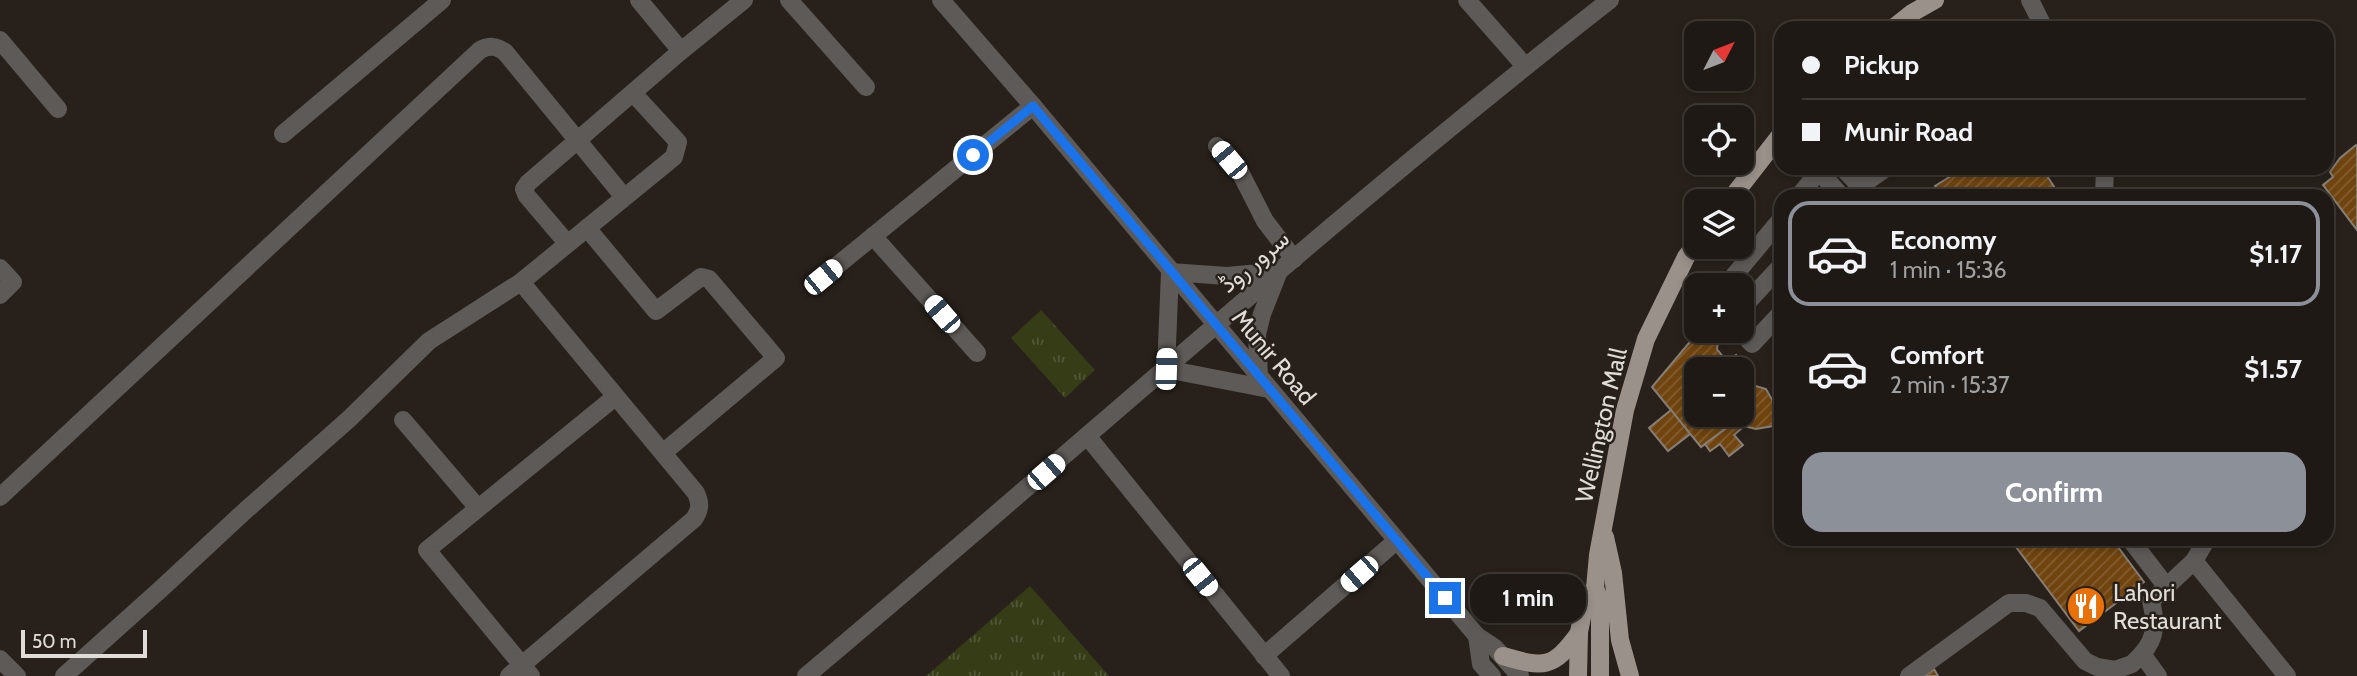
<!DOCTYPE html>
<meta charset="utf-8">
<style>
body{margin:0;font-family:Cabin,Vazirmatn,sans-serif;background:#26221d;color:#f1f3f6;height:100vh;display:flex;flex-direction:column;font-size:26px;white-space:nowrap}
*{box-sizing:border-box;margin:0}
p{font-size:23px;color:#a1a0a0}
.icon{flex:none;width:38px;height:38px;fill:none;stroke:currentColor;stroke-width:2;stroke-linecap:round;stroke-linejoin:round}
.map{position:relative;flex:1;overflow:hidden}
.details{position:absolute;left:1774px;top:189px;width:560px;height:357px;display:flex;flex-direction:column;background:#1e1914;border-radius:21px;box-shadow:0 4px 10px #0003,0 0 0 2px #3c3834}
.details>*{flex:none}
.banner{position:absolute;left:1774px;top:21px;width:560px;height:154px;border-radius:21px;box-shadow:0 4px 10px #0003,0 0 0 2px #3c3834;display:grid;align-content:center;height:154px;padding:0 28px;background:#1e1914}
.needle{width:46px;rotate:48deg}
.tools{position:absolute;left:1684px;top:21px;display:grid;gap:14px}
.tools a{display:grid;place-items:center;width:70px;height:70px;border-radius:14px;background:#1e1914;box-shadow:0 4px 10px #0003,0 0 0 2px #3c3834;font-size:35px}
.scale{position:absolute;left:21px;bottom:18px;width:126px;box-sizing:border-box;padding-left:7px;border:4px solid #e0dcd7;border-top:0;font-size:19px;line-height:24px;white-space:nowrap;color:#e0dcd7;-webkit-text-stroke:5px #28211b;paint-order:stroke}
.end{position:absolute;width:32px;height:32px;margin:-16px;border:9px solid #1a73e8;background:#fff;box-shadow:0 0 0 4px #fff}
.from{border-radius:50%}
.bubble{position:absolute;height:49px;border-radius:21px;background:#1e1914;box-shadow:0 4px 10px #0003,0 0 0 2px #3c3834;font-size:23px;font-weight:700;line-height:49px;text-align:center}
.car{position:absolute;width:21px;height:42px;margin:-21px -10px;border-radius:9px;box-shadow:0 0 5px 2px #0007;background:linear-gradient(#fff 24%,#345 0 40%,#fff 0 76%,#345 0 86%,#fff 0)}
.banner b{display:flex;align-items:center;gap:24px;height:66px;font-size:26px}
.banner b+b{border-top:2px solid #3c3834}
.banner i{width:18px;height:18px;background:#f1f3f6}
ul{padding:12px 0 0;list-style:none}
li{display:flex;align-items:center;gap:21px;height:105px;margin:0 14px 10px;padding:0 14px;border:4px solid transparent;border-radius:21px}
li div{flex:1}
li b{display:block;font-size:26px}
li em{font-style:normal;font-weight:700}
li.on{border-color:#8c9099}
li>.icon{width:63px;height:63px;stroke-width:1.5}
.button{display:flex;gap:14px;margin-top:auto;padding:14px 28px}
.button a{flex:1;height:80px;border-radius:21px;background:#8c9099;color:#fff;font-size:28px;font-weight:700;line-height:80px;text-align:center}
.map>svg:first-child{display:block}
.park{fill:url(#park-tufts)}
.building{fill:url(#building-hatch);stroke:#867e75;stroke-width:2}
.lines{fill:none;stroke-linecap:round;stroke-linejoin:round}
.minor{stroke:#5e5a57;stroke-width:18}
.major{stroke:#9a918b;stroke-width:18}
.route{stroke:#1a73e8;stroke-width:9}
.labels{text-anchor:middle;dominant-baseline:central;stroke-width:5;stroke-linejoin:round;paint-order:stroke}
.street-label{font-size:24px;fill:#e0dcd7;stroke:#28211b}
.poi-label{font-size:24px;fill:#e0dcd7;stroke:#28211b;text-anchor:start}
</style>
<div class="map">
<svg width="2357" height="676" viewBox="0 0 2357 676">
<defs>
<pattern id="park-tufts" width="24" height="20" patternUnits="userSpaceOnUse" patternTransform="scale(1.75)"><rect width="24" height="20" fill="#353c16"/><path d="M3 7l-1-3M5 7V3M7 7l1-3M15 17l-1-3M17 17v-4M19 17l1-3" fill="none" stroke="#525837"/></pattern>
<pattern id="building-hatch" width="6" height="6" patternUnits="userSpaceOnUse" patternTransform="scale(1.75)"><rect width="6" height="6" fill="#6f440e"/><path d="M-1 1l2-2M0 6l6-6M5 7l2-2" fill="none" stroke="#835e30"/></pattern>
</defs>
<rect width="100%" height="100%" fill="#28211b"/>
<g class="park">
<polygon points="1041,310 1095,370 1065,398 1011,338"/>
<polygon points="1030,586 1109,676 926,676"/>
</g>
<g class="building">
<polygon points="2356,145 2357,147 2357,230 2323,185 2333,177 2330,172 2340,158"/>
<polygon points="1964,168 2042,168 2060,196 1942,196 1935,186"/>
<polygon points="1699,331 1711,331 1719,336 1717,349 1727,362 1736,355 1747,368 1741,373 1741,369 1696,369 1696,415 1741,415 1741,381 1748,390 1756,386 1766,389 1774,403 1782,404 1782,416 1773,426 1756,429 1744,426 1737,420 1701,447 1652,387"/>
<polygon points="1671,410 1690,434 1668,451 1649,428"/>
<polygon points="1735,422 1741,429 1734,435 1743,445 1729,456 1720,444 1710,451 1705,444"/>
<polygon points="2010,539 2112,539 2144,582 2079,631"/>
<polygon points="1934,669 1938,676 1924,676"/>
</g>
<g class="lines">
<g class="minor">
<polyline points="639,0 681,51"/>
<polyline points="789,0 866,87"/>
<polyline points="941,0 1033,106 1477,636 1495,648 1520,676"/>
<polyline points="1467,0 1525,66"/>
<polyline points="2030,0 2044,28"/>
<polyline points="0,40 58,109"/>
<polyline points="283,134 442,0"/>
<polyline points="1217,146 1241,174 1265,221 1294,259"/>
<polyline points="1843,168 1860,186 1886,168"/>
<polyline points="1799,196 1819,171 1841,196"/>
<polyline points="2104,196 2105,168"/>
<polyline points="587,228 656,311 701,277 709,279 776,358 664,452"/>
<polyline points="873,236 977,353"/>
<polyline points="567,243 527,196 524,189 528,183 681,51 744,0"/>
<polyline points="0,268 13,282 0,295"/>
<polyline points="823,277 1033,106"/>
<polyline points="1729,285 1733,277 1782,218"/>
<polyline points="1741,309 1782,265"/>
<polyline points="1740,331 1752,344 1782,312"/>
<polyline points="1259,378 1257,334 1262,314 1279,271 1227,276 1170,272 1166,369 1269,389"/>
<polyline points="403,420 478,508"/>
<polyline points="1088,437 1281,676"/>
<path d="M0,497L480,50C490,45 496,46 505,52L624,197"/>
<polyline points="2130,539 2166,586"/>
<polyline points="2207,539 2194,561 2287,676"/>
<polyline points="1477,636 1481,664 1492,676"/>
<polyline points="1264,656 1396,541"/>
<polyline points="0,659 17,676"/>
<polyline points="64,676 162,588 246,510 349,419 429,341 521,282 674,157 678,142 633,93"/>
<path d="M509,676L694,519C700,510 701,504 696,493L521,282"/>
<polyline points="531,676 427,550 615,397"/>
<path d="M806,676C1074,451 1334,215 1610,0"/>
<polyline points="1909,676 2009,603 2026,603 2040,608 2085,661 2097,667 2115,670 2132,664 2142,654"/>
<path d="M2158,676L2142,654C2157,637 2156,622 2151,601L2194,561"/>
</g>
<g class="major">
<polyline points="1893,28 1912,13 1935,0"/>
<polyline points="1729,201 1782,133"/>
<polyline points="1605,537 1613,573 1620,640 1630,676"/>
<path d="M1503,656C1544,668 1553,669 1579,633"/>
<polyline points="1578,676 1579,632 1584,607 1595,588"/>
<polyline points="1600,676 1600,601 1595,588 1598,555 1625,410 1646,339 1686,257 1696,244"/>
</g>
</g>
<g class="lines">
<polyline class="route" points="973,155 1033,106 1445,598"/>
</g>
<defs>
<g id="restaurant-disc" transform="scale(2.0125)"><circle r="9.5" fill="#e8710a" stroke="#28211b"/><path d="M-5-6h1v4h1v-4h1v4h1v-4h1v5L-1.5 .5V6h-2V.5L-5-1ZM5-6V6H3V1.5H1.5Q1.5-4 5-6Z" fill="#fff"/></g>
</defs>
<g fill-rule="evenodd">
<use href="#restaurant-disc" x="2086" y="606"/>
</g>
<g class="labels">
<g class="street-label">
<text transform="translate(1254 261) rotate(-40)">سرور روڈ</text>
<text transform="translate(1274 357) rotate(50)">Munir Road</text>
<text transform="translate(1601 425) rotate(-77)">Wellington Mall</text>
</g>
<g class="poi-label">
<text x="2113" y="592">Lahori<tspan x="2113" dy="28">Restaurant</tspan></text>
</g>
</g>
</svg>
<div class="tools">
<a><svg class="needle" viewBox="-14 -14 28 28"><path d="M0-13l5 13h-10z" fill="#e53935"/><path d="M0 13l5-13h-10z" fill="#a1a0a0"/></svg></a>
<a><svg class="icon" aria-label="locate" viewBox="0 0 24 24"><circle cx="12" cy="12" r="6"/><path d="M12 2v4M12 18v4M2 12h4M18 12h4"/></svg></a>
<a><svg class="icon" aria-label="layers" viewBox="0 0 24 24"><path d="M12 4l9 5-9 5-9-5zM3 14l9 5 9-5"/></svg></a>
<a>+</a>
<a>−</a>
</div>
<div class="scale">50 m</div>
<i class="end from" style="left:973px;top:155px"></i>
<i class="end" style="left:1445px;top:598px"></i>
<div class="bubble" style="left:1470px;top:574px;width:116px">1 min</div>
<i class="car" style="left:1229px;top:160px;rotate:320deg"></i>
<i class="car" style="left:823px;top:277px;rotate:51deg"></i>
<i class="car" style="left:942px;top:314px;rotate:319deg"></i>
<i class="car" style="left:1166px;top:369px;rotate:2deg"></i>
<i class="car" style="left:1046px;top:472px;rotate:49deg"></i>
<i class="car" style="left:1359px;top:574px;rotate:229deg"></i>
<i class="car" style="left:1200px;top:577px;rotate:141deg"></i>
<div class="banner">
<b><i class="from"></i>Pickup</b>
<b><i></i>Munir Road</b>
</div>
<section class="details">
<ul>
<li class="on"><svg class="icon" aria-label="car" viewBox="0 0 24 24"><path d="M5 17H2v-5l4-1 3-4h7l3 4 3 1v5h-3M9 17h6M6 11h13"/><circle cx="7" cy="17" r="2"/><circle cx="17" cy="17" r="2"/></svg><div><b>Economy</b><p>1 min · 15:36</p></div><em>$1.17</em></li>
<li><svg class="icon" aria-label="car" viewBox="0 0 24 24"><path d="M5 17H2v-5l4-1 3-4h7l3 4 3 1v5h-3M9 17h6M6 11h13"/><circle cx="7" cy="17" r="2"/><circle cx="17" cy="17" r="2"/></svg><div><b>Comfort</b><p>2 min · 15:37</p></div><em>$1.57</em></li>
</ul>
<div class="button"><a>Confirm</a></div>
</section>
</div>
